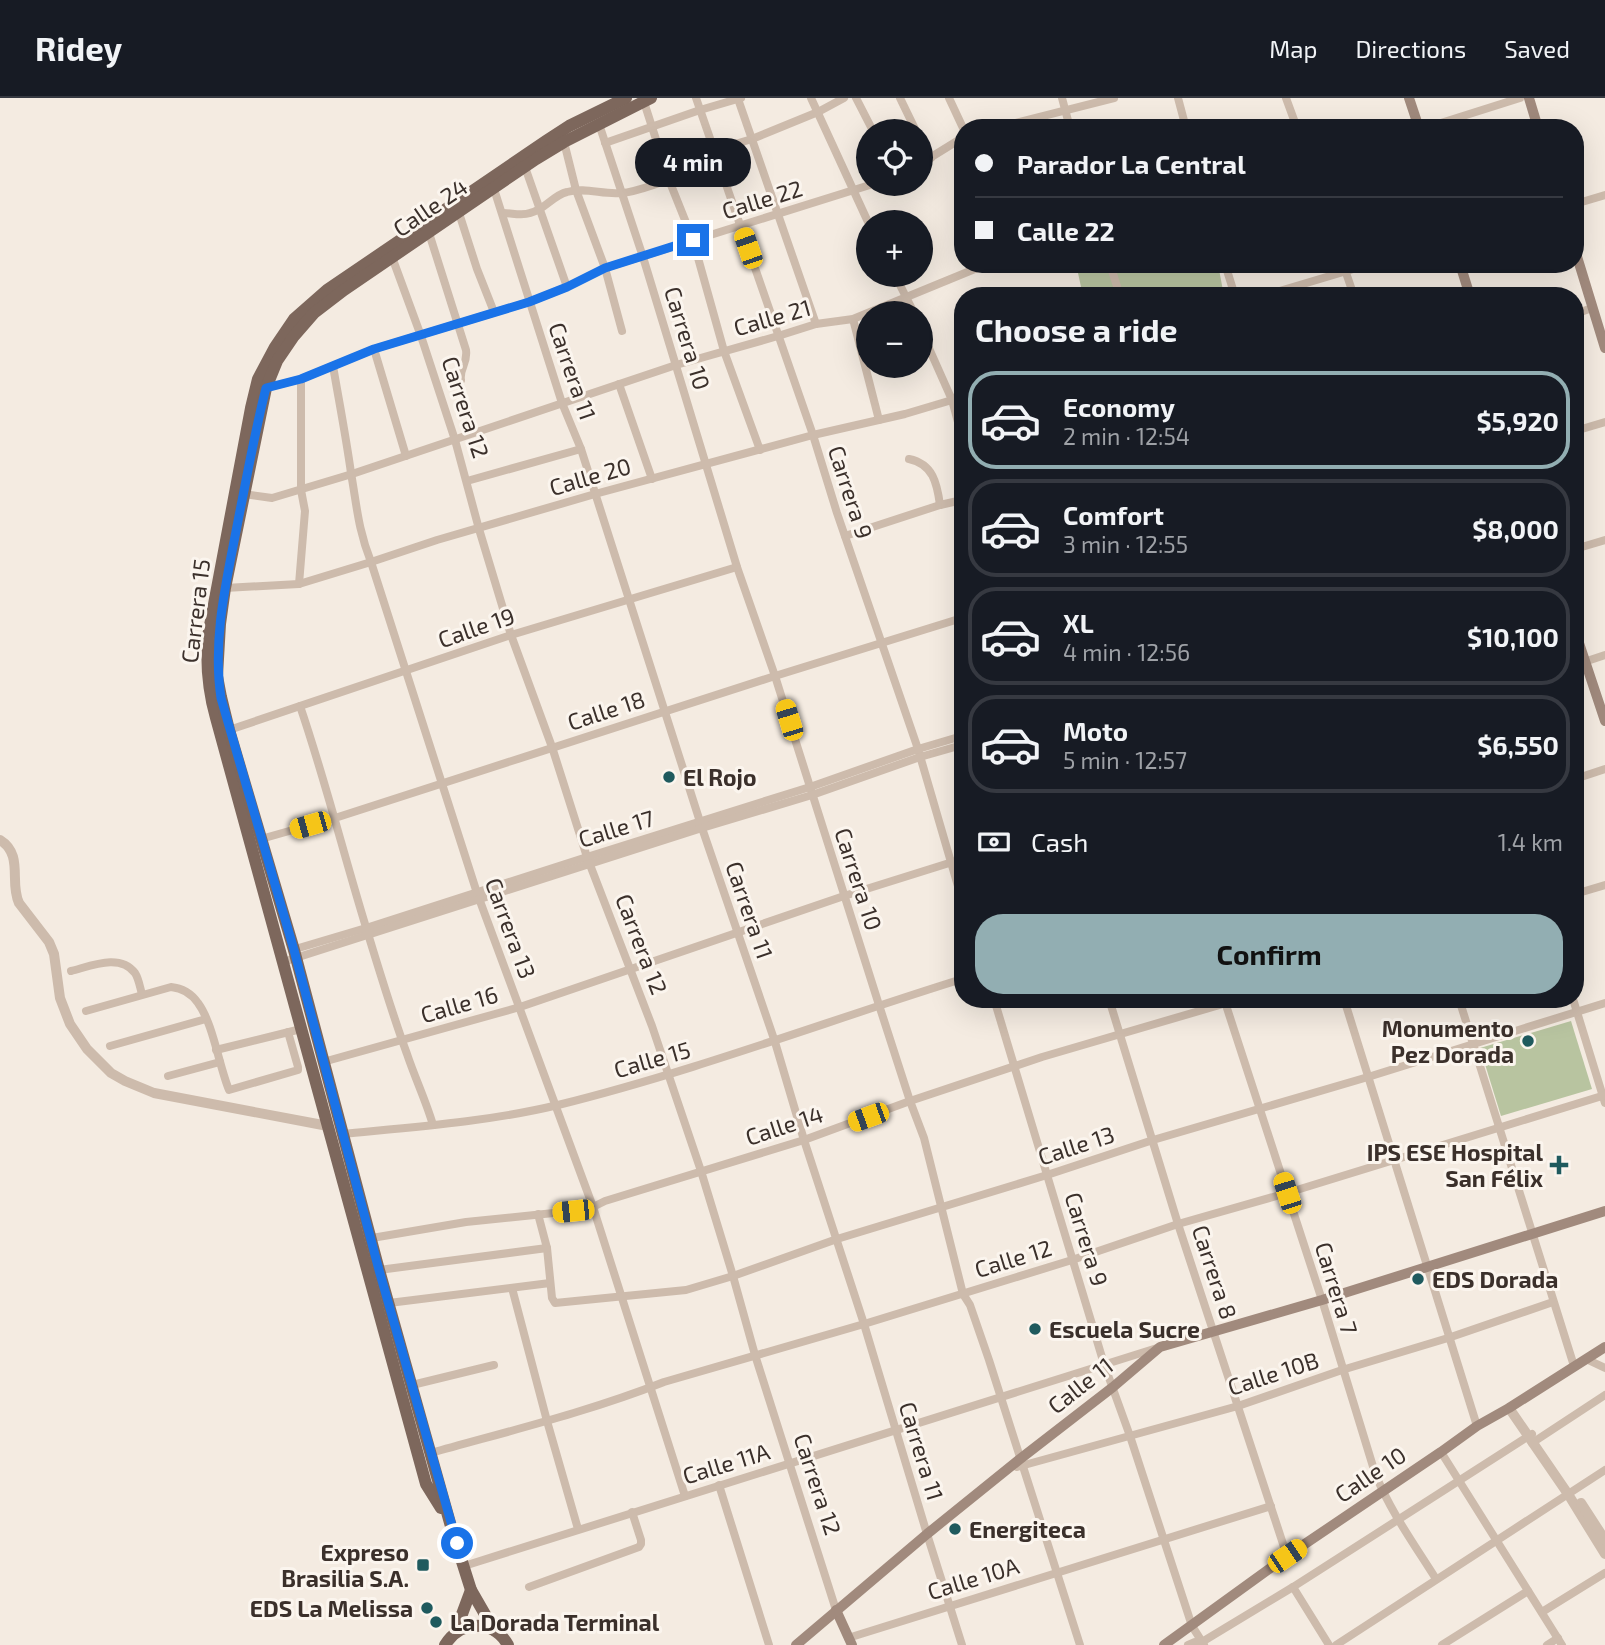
<!DOCTYPE html>
<meta charset="utf-8">
<style>
body{margin:0;font-family:"Exo 2",sans-serif;background:#242831;color:#f1f3f6;height:100vh;display:flex;flex-direction:column;font-size:26px;white-space:nowrap}
*{box-sizing:border-box;margin:0}
p{font-size:23px;color:#9ea1a6}
.icon{flex:none;width:38px;height:38px;fill:none;stroke:currentColor;stroke-width:2;stroke-linecap:round;stroke-linejoin:round}
.map{position:relative;flex:1;overflow:hidden}
.side{position:absolute;left:954px;top:189px;width:630px;height:721px;display:flex;flex-direction:column;background:#171b24;border-radius:28px;box-shadow:0 7px 28px #0002}
.side>*{flex:none}
.top-card{position:absolute;left:954px;top:21px;width:630px;height:154px;border-radius:28px;box-shadow:0 7px 28px #0002;display:grid;align-content:center;height:154px;padding:0 21px;background:#171b24}
.buttons{position:absolute;left:856px;top:21px;display:grid;gap:14px}
.buttons a{display:grid;place-items:center;width:77px;height:77px;border-radius:50%;background:#171b24;box-shadow:0 7px 28px #0002;font-size:35px}
.end{position:absolute;width:32px;height:32px;margin:-16px;border:9px solid #1a73e8;background:#fff;box-shadow:0 0 0 4px #fff}
.from{border-radius:50%}
.bubble{position:absolute;height:49px;border-radius:24px;background:#171b24;box-shadow:0 7px 28px #0002;font-size:23px;font-weight:700;line-height:49px;text-align:center}
.car{position:absolute;width:21px;height:42px;margin:-21px -10px;border-radius:9px;box-shadow:0 0 5px 2px #0007;background:linear-gradient(#f5c518 24%,#345 0 40%,#f5c518 0 76%,#345 0 86%,#f5c518 0)}
.top-card b{display:flex;align-items:center;gap:24px;height:66px;font-size:26px}
.top-card b+b{border-top:2px solid #363941}
.top-card i{width:18px;height:18px;background:#f1f3f6}
ul{padding:0;list-style:none}
li{display:flex;align-items:center;gap:21px;height:98px;margin:0 14px 10px;padding:0 7px;border:4px solid #363941;border-radius:28px}
li div{flex:1}
li b{display:block;font-size:26px}
li em{font-style:normal;font-weight:700}
li.selected{border-color:#92aeb2}
li>.icon{width:63px;height:63px;stroke-width:1.5}
h2{padding:0 21px;font-size:32px;line-height:84px}
.pay{display:flex;align-items:center;gap:18px;height:77px;padding:0 21px;font-size:26px}
.pay p{margin-inline-start:auto}
.cta{display:flex;gap:14px;margin-top:auto;padding:14px 21px}
.cta a{flex:1;height:80px;border-radius:28px;background:#92aeb2;color:#111;font-size:28px;font-weight:700;line-height:80px;text-align:center}
header{display:flex;align-items:center;gap:42px;box-sizing:border-box;height:98px;padding:0 35px;background:#171b24;border-bottom:2px solid #363941}
header strong{font-size:33px}
nav{display:flex;gap:38px;margin-inline-start:auto;font-size:24px}
.map>svg:first-child{display:block}
.green{fill:#b8c4a0}
.lines{fill:none;stroke-linecap:round;stroke-linejoin:round}
.minor{stroke:#cdbbac;stroke-width:8}
.tertiary{stroke:#cdbbac;stroke-width:10}
.secondary{stroke:#a18a7d;stroke-width:10}
.primary{stroke:#7d675c;stroke-width:12}
.route{stroke:#1a73e8;stroke-width:9}
.poi-dot{fill:#1f5a5e;stroke:#fbf5ee;stroke-width:2.5}
.labels{text-anchor:middle;dominant-baseline:central;stroke-width:6;stroke-linejoin:round;paint-order:stroke}
.street-label{font-size:23px;fill:#3b302b;stroke:#fbf5ee}
.poi-label{font-size:23px;font-weight:bold;fill:#3b302b;stroke:#fbf5ee;text-anchor:start}
</style>
<header>
<strong>Ridey</strong>
<nav><a>Map</a><a>Directions</a><a>Saved</a></nav>
</header>
<div class="map">
<svg width="1605" height="1547" viewBox="0 0 1605 1547">
<rect width="100%" height="100%" fill="#f4ebe1"/>
<g class="green">
<polygon points="1076,166 1218,166 1224,198 1083,198"/>
<polygon points="1571,923 1592,991 1501,1018 1480,950"/>
</g>
<g class="lines">
<g class="minor">
<polyline points="696,0 813,337 837,415 918,651 962,802"/>
<polyline points="811,0 868,124"/>
<polyline points="856,0 873,33"/>
<polyline points="900,0 916,33"/>
<polyline points="949,0 963,30"/>
<polyline points="1062,0 1070,30"/>
<polyline points="1178,0 1186,30"/>
<polyline points="1286,0 1297,30"/>
<polyline points="738,1 816,226"/>
<polyline points="644,4 669,82 693,142 724,253 760,352"/>
<polyline points="599,26 643,159 737,469 775,578 879,907 910,1003 924,1040 963,1196 970,1207 989,1262 1080,1547"/>
<polyline points="996,30 1114,0"/>
<polyline points="1425,30 1520,0"/>
<polyline points="920,41 931,60"/>
<polyline points="564,44 576,92 605,170 622,233"/>
<polyline points="605,45 700,12 741,0"/>
<polyline points="920,66 962,40"/>
<polyline points="665,67 752,41 818,14 844,0"/>
<polyline points="525,69 567,189"/>
<polyline points="494,91 562,305 581,351 702,730 775,944 804,1042 864,1226 927,1436 962,1547"/>
<polyline points="1575,106 1605,97"/>
<polyline points="459,115 477,171 494,214"/>
<path d="M503,115C512,115 522,118 530,115C545,112 553,97 567,94C586,89 603,97 621,95C637,94 654,86 669,82"/>
<path d="M429,135L466,252C468,266 459,270 461,282"/>
<polyline points="392,159 421,238 455,342 479,431 511,537 552,649 587,759 652,928 701,1073 733,1178 755,1257 836,1512"/>
<polyline points="1110,166 1120,198"/>
<polyline points="1225,166 1235,198"/>
<polyline points="1343,166 1354,198"/>
<polyline points="895,177 914,215"/>
<polyline points="1263,198 1370,166"/>
<polyline points="1575,216 1592,210"/>
<polyline points="853,221 879,322"/>
<polyline points="920,230 952,302 962,339"/>
<polyline points="374,251 406,358"/>
<path d="M333,268C339,303 346,339 351,375C357,409 358,431 371,464L477,795L593,1109L685,1398"/>
<polyline points="619,286 652,381"/>
<polyline points="266,290 301,281 374,251 529,204 567,189 605,170 873,86"/>
<polyline points="1575,333 1605,324"/>
<path d="M909,361C933,366 937,385 940,407"/>
<polyline points="467,383 581,351"/>
<polyline points="244,396 272,400 352,376 676,267 778,238 816,226 853,221 987,166"/>
<polyline points="845,438 940,407 962,402"/>
<polyline points="1575,451 1605,442"/>
<polyline points="299,486 305,413 301,392 301,281"/>
<polyline points="225,490 299,486 371,464 437,442 595,396 813,337 905,316 952,302 962,294"/>
<polyline points="1575,567 1605,557"/>
<path d="M300,608C326,684 345,762 369,839C381,878 393,918 407,956C415,980 426,1003 433,1027"/>
<polyline points="229,632 511,537 737,469"/>
<polyline points="1575,681 1605,671"/>
<polyline points="261,741 335,720 775,578 962,520"/>
<polyline points="1575,796 1605,787"/>
<polyline points="292,852 366,830 587,759 810,689 918,651 962,638"/>
<polyline points="283,864 702,730 812,697 920,659 962,647"/>
<path d="M71,873C91,868 120,855 135,875C139,881 140,890 142,896"/>
<polyline points="994,901 1104,1266 1130,1338 1192,1528 1204,1547"/>
<polyline points="1109,901 1178,1126 1287,1458"/>
<path d="M1224,901L1322,1202L1375,1375C1390,1413 1414,1446 1436,1481"/>
<polyline points="1344,901 1477,1328"/>
<polyline points="1459,901 1574,1268"/>
<polyline points="1573,901 1605,1005"/>
<path d="M86,913L171,889C182,890 191,895 198,905C213,925 219,968 229,992L298,972V969L288,934"/>
<polyline points="110,948 206,921"/>
<polyline points="216,952 301,931"/>
<polyline points="323,964 520,909 844,798 962,761"/>
<polyline points="168,978 220,964"/>
<path d="M342,1036C414,1029 487,1024 558,1007C695,973 827,923 962,881"/>
<polyline points="538,1116 547,1150 552,1200 555,1205 686,1192 733,1178 837,1141 1047,1077 1153,1042 1368,979 1605,905"/>
<polyline points="372,1140 466,1124 573,1113 593,1109 605,1103 804,1042 910,1003 1042,959 1240,901"/>
<polyline points="379,1172 547,1150"/>
<polyline points="512,1190 547,1323 578,1431"/>
<polyline points="389,1205 550,1185"/>
<polyline points="1586,1261 1605,1270"/>
<polyline points="412,1287 494,1267"/>
<polyline points="1532,1345 1605,1297"/>
<polyline points="1441,1354 1562,1547"/>
<path d="M431,1355C509,1333 588,1314 664,1284L864,1226L1072,1162L1178,1126L1287,1095L1605,997"/>
<polyline points="1017,1369 1238,1308 1342,1272 1448,1240 1553,1204"/>
<polyline points="719,1387 769,1547"/>
<polyline points="464,1468 1157,1250"/>
<polyline points="529,1489 639,1449 641,1446 641,1442 632,1414"/>
<polyline points="1293,1489 1329,1547"/>
<polyline points="1542,1514 1605,1475"/>
<polyline points="848,1540 1271,1408"/>
<polyline points="1188,1547 1195,1544 1202,1544 1293,1489 1532,1336"/>
<polyline points="1336,1547 1605,1372"/>
<polyline points="1442,1547 1528,1493"/>
<polyline points="1547,1547 1558,1540"/>
</g>
<g class="tertiary">
<path d="M0,742C24,757 9,784 19,805L49,844L54,856L60,900L70,926L87,951L111,975L125,983L154,995L328,1028"/>
<polyline points="1509,1310 1568,1396 1605,1456"/>
<polyline points="1581,1405 1605,1442"/>
</g>
<g class="secondary">
<polyline points="1409,0 1419,30"/>
<polyline points="1529,0 1538,30"/>
<polyline points="1575,152 1605,250"/>
<polyline points="1460,166 1470,198"/>
<polyline points="1575,533 1605,623"/>
<polyline points="836,1512 852,1547"/>
<polyline points="796,1547 927,1436 1020,1361 1113,1289 1160,1249 1322,1202 1605,1113"/>
<polyline points="1164,1547 1287,1458 1441,1354 1477,1328 1509,1310 1605,1249"/>
</g>
<g class="primary">
<path d="M441,1410L426,1386L216,620C208,592 206,566 208,538L251,310L258,281L275,249L294,221L327,192L546,43L569,28L626,0"/>
<polyline points="494,1532 471,1492 452,1432 379,1172 294,852 229,632 221,599 217,578 220,526 225,490 266,290 277,263 294,238 314,215 344,192 536,61 564,44 651,0"/>
<polyline points="455,1535 471,1492"/>
<path d="M445,1547C460,1522 493,1521 508,1547"/>
</g>
</g>
<g class="lines">
<path class="route" d="M457,1445L379,1172L294,852L221,600C212,540 227,481 238,423C247,378 255,333 266,290L301,281L374,251L529,204L567,189L605,170L693,142"/>
</g>
<g class="poi-dot">
<circle cx="669" cy="679" r="7"/>
<circle cx="1528" cy="943" r="7"/>
<path d="M1555.5 1056.5h7v7h7v7h-7v7h-7v-7h-7v-7h7z"/>
<circle cx="1418" cy="1181" r="7"/>
<circle cx="1035" cy="1231" r="7"/>
<circle cx="955" cy="1431" r="7"/>
<rect x="416" y="1460" width="14" height="14" rx="3.5"/>
<circle cx="427" cy="1510" r="7"/>
<circle cx="436" cy="1524" r="7"/>
</g>
<g class="labels">
<g class="street-label">
<text transform="translate(762 101) rotate(-17)">Calle 22</text>
<text transform="translate(430 109) rotate(-34)">Calle 24</text>
<text transform="translate(772 219) rotate(-16)">Calle 21</text>
<text transform="translate(688 240) rotate(73)">Carrera 10</text>
<text transform="translate(573 273) rotate(71)">Carrera 11</text>
<text transform="translate(466 309) rotate(72)">Carrera 12</text>
<text transform="translate(590 378) rotate(-16)">Calle 20</text>
<text transform="translate(851 394) rotate(72)">Carrera 9</text>
<text transform="translate(195 513) rotate(-83)">Carrera 15</text>
<text transform="translate(476 529) rotate(-19)">Calle 19</text>
<text transform="translate(606 612) rotate(-18)">Calle 18</text>
<text transform="translate(616 730) rotate(-17)">Calle 17</text>
<text transform="translate(859 781) rotate(72)">Carrera 10</text>
<text transform="translate(750 812) rotate(71)">Carrera 11</text>
<text transform="translate(511 830) rotate(70)">Carrera 13</text>
<text transform="translate(642 846) rotate(69)">Carrera 12</text>
<text transform="translate(459 906) rotate(-16)">Calle 16</text>
<text transform="translate(652 961) rotate(-16)">Calle 15</text>
<text transform="translate(784 1027) rotate(-18)">Calle 14</text>
<text transform="translate(1076 1047) rotate(-18)">Calle 13</text>
<text transform="translate(1087 1141) rotate(73)">Carrera 9</text>
<text transform="translate(1013 1160) rotate(-17)">Calle 12</text>
<text transform="translate(1215 1174) rotate(72)">Carrera 8</text>
<text transform="translate(1337 1190) rotate(73)">Carrera 7</text>
<text transform="translate(1273 1275) rotate(-18)">Calle 10B</text>
<text transform="translate(1080 1287) rotate(-38)">Calle 11</text>
<text transform="translate(922 1353) rotate(73)">Carrera 11</text>
<text transform="translate(726 1365) rotate(-17)">Calle 11A</text>
<text transform="translate(1370 1376) rotate(-34)">Calle 10</text>
<text transform="translate(818 1386) rotate(72)">Carrera 12</text>
<text transform="translate(973 1480) rotate(-17)">Calle 10A</text>
</g>
<g class="poi-label">
<text x="683" y="679">El Rojo</text>
<text x="1514" y="930" text-anchor="end">Monumento<tspan x="1514" dy="26">Pez Dorada</tspan></text>
<text x="1543" y="1054" text-anchor="end">IPS ESE Hospital<tspan x="1543" dy="26">San Félix</tspan></text>
<text x="1432" y="1181">EDS Dorada</text>
<text x="1049" y="1231">Escuela Sucre</text>
<text x="969" y="1431">Energiteca</text>
<text x="409" y="1454" text-anchor="end">Expreso<tspan x="409" dy="26">Brasilia S.A.</tspan></text>
<text x="413" y="1510" text-anchor="end">EDS La Melissa</text>
<text x="450" y="1524">La Dorada Terminal</text>
</g>
</g>
</svg>
<div class="buttons">
<a><svg class="icon" aria-label="locate" viewBox="0 0 24 24"><circle cx="12" cy="12" r="6"/><path d="M12 2v4M12 18v4M2 12h4M18 12h4"/></svg></a>
<a>+</a>
<a>−</a>
</div>
<i class="end from" style="left:457px;top:1445px"></i>
<i class="end" style="left:693px;top:142px"></i>
<div class="bubble" style="left:635px;top:40px;width:116px">4 min</div>
<i class="car" style="left:748px;top:150px;rotate:341deg"></i>
<i class="car" style="left:789px;top:622px;rotate:343deg"></i>
<i class="car" style="left:310px;top:727px;rotate:254deg"></i>
<i class="car" style="left:868px;top:1019px;rotate:250deg"></i>
<i class="car" style="left:1287px;top:1095px;rotate:342deg"></i>
<i class="car" style="left:573px;top:1113px;rotate:264deg"></i>
<i class="car" style="left:1287px;top:1458px;rotate:56deg"></i>
<div class="top-card">
<b><i class="from"></i>Parador La Central</b>
<b><i></i>Calle 22</b>
</div>
<section class="side">
<h2>Choose a ride</h2>
<ul>
<li class="selected"><svg class="icon" aria-label="car" viewBox="0 0 24 24"><path d="M5 17H2v-5l4-1 3-4h7l3 4 3 1v5h-3M9 17h6M6 11h13"/><circle cx="7" cy="17" r="2"/><circle cx="17" cy="17" r="2"/></svg><div><b>Economy</b><p>2 min · 12:54</p></div><em>$5,920</em></li>
<li><svg class="icon" aria-label="car" viewBox="0 0 24 24"><path d="M5 17H2v-5l4-1 3-4h7l3 4 3 1v5h-3M9 17h6M6 11h13"/><circle cx="7" cy="17" r="2"/><circle cx="17" cy="17" r="2"/></svg><div><b>Comfort</b><p>3 min · 12:55</p></div><em>$8,000</em></li>
<li><svg class="icon" aria-label="car" viewBox="0 0 24 24"><path d="M5 17H2v-5l4-1 3-4h7l3 4 3 1v5h-3M9 17h6M6 11h13"/><circle cx="7" cy="17" r="2"/><circle cx="17" cy="17" r="2"/></svg><div><b>XL</b><p>4 min · 12:56</p></div><em>$10,100</em></li>
<li><svg class="icon" aria-label="car" viewBox="0 0 24 24"><path d="M5 17H2v-5l4-1 3-4h7l3 4 3 1v5h-3M9 17h6M6 11h13"/><circle cx="7" cy="17" r="2"/><circle cx="17" cy="17" r="2"/></svg><div><b>Moto</b><p>5 min · 12:57</p></div><em>$6,550</em></li>
</ul>
<div class="pay"><svg class="icon" aria-label="cash" viewBox="0 0 24 24"><path d="M3 7h18v10H3z"/><circle cx="12" cy="12" r="2"/></svg>Cash<p>1.4 km</p></div>
<div class="cta"><a>Confirm</a></div>
</section>
</div>
